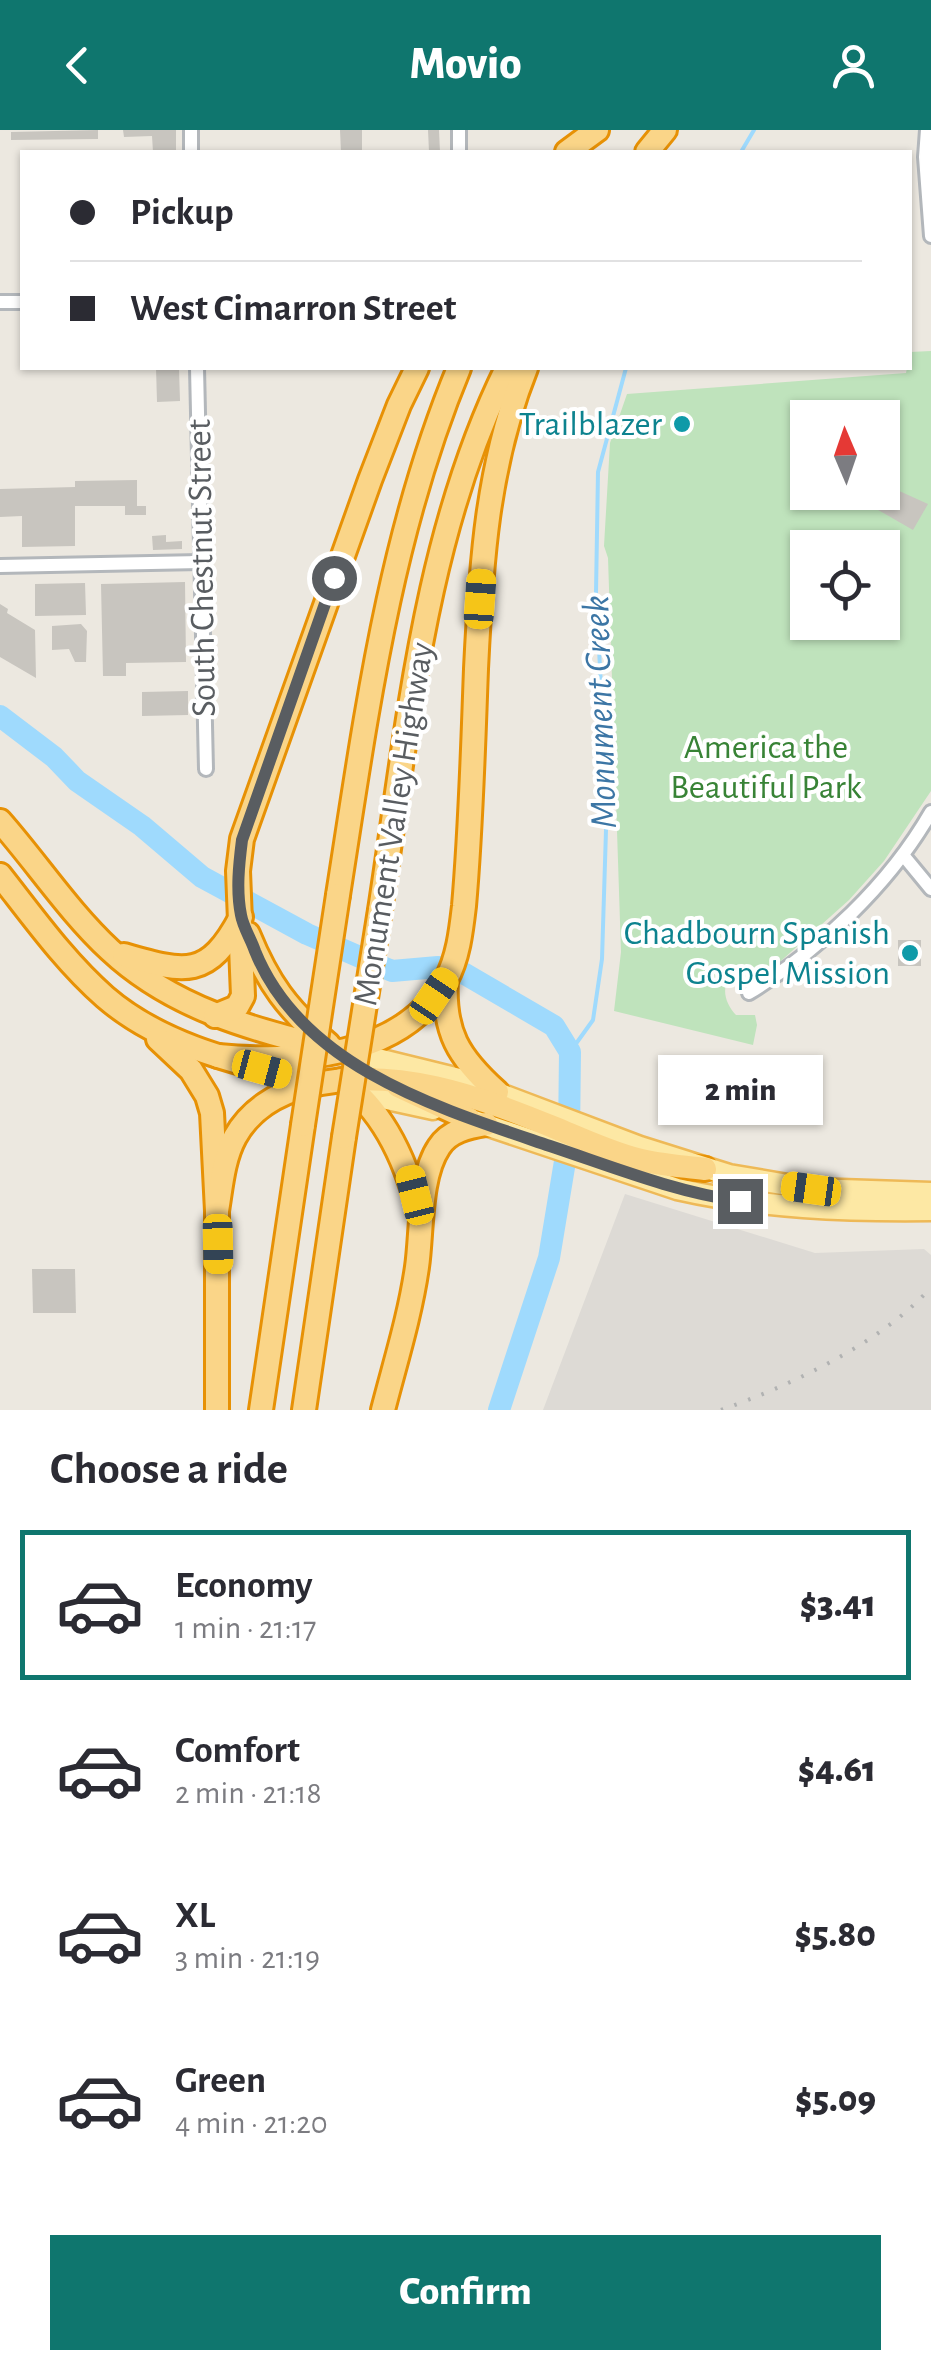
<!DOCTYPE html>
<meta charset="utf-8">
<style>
body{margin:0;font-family:"Alegreya Sans",sans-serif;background:#f2f2f3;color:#2b2b33;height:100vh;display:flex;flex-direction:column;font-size:38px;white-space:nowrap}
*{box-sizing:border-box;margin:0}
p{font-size:32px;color:#7c7c81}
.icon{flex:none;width:55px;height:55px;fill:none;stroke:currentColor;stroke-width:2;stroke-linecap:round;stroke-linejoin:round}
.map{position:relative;height:1280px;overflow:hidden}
.drawer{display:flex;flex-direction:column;background:#fff;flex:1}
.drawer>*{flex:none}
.guide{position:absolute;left:20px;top:20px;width:892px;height:220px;border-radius:0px;box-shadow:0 2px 8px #0004;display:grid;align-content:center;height:220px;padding:0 50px;background:#fff}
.needle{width:65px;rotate:358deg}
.fabs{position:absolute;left:790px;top:270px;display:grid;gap:20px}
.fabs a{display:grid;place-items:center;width:110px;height:110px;border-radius:0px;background:#fff;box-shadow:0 2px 8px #0004;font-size:50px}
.end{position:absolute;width:45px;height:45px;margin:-22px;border:12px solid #595d61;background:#fff;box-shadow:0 0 0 5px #fff}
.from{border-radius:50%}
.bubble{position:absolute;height:70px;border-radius:0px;background:#fff;box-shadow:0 2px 8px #0004;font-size:32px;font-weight:800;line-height:70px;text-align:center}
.car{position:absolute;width:30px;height:60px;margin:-30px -15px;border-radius:12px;box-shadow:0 0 8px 2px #0007;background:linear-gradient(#f5c518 24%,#345 0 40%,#f5c518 0 76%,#345 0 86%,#f5c518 0)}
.guide b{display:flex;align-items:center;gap:35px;height:95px;font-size:38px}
.guide b+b{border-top:2px solid #e1e1e2}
.guide i{width:25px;height:25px;background:#2b2b33}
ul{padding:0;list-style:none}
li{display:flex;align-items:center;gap:30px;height:150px;margin:0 20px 15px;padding:0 30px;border:5px solid transparent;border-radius:0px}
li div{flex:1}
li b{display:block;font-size:38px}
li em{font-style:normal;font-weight:800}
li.on{border-color:#0f766e}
li>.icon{width:90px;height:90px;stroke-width:1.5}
h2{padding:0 50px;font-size:45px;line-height:120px}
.action{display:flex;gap:20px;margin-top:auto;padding:20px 50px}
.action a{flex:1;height:115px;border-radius:0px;background:#0f766e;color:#fff;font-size:40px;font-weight:800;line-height:115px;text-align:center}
header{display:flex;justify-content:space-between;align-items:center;height:130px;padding:0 50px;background:#0f766e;color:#fff;font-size:45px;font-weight:800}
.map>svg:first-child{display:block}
.industrial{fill:#dddad5}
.green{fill:#bfe3bc;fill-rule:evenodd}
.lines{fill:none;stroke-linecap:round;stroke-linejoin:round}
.stream{stroke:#9fdafd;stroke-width:4}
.river{stroke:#9fdafd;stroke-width:22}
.building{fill:#c8c5bf}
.street-casing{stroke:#b3b7bb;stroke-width:18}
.primary-casing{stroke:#eeb957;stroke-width:25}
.highway-casing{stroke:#e79105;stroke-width:28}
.street{stroke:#fff;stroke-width:12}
.primary{stroke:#fde8a4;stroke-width:20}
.highway{stroke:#fad588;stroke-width:22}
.rail{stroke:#b1b2b2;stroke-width:4;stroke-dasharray:2.5 12;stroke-linecap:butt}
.highway-bridge-casing{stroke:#e79105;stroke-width:28;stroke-linecap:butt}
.highway-bridge{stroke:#fad588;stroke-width:22}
.route{stroke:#595d61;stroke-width:12}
.culture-dot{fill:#0f9aa8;stroke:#fff;stroke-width:4}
.labels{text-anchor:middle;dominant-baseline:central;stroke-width:8;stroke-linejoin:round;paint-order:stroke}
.culture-label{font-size:35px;fill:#0d838f;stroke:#fff;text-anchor:end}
.street-label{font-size:35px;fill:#595d61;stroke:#fff}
.park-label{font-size:35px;fill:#388336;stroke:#fff}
.water-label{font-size:38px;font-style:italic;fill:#3c76a5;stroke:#fff}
</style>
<header><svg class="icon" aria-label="back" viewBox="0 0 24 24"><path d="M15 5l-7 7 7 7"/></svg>Movio<svg class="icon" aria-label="person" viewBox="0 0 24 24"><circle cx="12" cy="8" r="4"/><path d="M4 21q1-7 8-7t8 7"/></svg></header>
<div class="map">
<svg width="931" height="1280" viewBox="0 0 931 1280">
<rect width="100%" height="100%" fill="#ece8e0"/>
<polygon class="industrial" points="625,1064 815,1123 924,1119 931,1125 931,1280 543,1280"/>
<path class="green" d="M931,221V661L884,731L849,770L773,838C761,844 751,840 739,843C718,850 724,873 736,885H755L757,895L753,915L614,881L621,822L608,428L604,416L610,313L627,264L906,243L907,238H910V222ZM808,288H882V362H808ZM808,418H882V492H808Z"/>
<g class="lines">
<g class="stream">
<polyline points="741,22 754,0"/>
<polyline points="570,922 593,890 602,829 607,668 596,463 598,342 626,238"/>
</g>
<polyline class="river" points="0,586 54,627 77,651 142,696 202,747 307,804 392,841 438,837 465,844 554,896 570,922 569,1007 549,1128 499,1280"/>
</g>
<g class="building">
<polygon points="98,0 98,9 11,10 11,2"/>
<polygon points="123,0 176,0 176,22 153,22 152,6 124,7"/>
<polygon points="340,0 362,0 362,22 341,22"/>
<polygon points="428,0 439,0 440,22 429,22"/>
<polygon points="156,238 179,238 180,271 157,272"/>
<polygon points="137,350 137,376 146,376 146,385 125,385 125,376 75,376 75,416 22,417 22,386 0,387 0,359 75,357 75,351"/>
<polygon points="886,355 928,374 913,400 873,377"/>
<polygon points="166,405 166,412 182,411 182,419 153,420 152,406"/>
<polygon points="185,452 186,532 126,533 126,546 103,546 101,454"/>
<polygon points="85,453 86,485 35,486 35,454"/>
<polygon points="0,474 8,479 7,483 35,500 36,548 0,527"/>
<polygon points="81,494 87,501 86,532 75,532 69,519 52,520 52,496"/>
<polygon points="188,561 188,585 142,586 142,562"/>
<rect x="898" y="810" width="23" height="26"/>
<polygon points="32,1139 75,1139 76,1183 33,1183"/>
</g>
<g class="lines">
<g class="street-casing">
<g id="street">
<polyline points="191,0 191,22"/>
<polyline points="459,0 459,22"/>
<polyline points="927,0 925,27 931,106"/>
<polyline points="0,172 22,172"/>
<polyline points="197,238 206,639"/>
<polyline points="0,436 201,432"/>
<polyline points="903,725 931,759"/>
<path d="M749,863C821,819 889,755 931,682"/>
</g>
</g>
<g class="primary-casing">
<g id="primary">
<polyline points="345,921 463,950 640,1017 729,1045 811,1059 931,1063"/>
<polyline points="355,962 433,979"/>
<path d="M471,990L677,1059C760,1078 846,1081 931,1080"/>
</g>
</g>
<g class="highway-casing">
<g id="highway">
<polyline points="567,22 597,0"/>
<polyline points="647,22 665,0"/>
<path d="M0,691C37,733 69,782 110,820C173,879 252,899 333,919"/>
<path d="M0,745C33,787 65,832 105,867C164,918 244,934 317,953"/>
<path d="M338,765C366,587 389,406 459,238"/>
<path d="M380,780C408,598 424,406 507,238"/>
<path d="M248,804C268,853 287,879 328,914"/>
<path d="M124,825C186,843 208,849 241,787"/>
<path d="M446,849C443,902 458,927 497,962"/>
<polyline points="215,886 237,877 243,866 238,741 242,709 370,350 399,275 417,238"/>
<polyline points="158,909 191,940 207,966 212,983 217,1081 217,1280"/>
<path d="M218,926C297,933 401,929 446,850C458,828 461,802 464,776C471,697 473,618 476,539C481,435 487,335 526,238"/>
<path d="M341,950C384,981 407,1034 419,1083"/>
<polyline points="398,956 469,989"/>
<path d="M217,1081C221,1057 223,1029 235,1007C250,980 277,963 307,956C396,935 477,966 558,999C584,1010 610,1022 637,1029C659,1035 682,1036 705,1039"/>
<polyline points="261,1280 303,995"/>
<polyline points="304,1280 344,1007"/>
<path d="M383,1280C395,1233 410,1186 417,1137C422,1103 419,1046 439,1017C449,1001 468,997 486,994"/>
</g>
</g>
<use href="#street" class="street"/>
<use href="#primary" class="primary"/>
<use href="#highway" class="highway"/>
<path class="rail" d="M721,1280C789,1256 884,1212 931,1157"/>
<g class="highway-bridge-casing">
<g id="highway-bridge">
<polyline points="303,995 338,765"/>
<polyline points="344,1007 380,780"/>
</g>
</g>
<use href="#highway-bridge" class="highway-bridge"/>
</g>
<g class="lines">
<path class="route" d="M334,448L242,710C239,734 236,760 241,785C243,797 251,809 255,821C302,938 441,979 550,1016C613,1037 675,1062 740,1071"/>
</g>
<g class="culture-dot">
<circle cx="682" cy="294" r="10"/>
<circle cx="910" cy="823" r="10"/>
</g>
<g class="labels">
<g class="culture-label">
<text x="662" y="294">Trailblazer</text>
<text x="890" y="803">Chadbourn Spanish<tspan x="890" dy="40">Gospel Mission</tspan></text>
</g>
<g class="street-label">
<text transform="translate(202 438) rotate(-91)">South Chestnut Street</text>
<text transform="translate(394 694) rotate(-81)">Monument Valley Highway</text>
</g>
<g class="park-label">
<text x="766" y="617">America the<tspan x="766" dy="40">Beautiful Park</tspan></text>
</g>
<g class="water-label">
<text transform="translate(601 582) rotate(-92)">Monument Creek</text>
</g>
</g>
</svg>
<div class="fabs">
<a><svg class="needle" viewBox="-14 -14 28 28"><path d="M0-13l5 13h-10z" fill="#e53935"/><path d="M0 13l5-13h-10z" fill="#7c7c81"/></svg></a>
<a><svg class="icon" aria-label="locate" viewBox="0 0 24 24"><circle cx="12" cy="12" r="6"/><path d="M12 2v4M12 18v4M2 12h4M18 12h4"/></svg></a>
</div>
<i class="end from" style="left:334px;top:448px"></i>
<i class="end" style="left:740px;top:1071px"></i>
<div class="bubble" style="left:658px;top:925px;width:165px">2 min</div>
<i class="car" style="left:480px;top:469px;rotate:4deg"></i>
<i class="car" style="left:434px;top:866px;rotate:34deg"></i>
<i class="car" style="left:262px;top:939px;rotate:105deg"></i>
<i class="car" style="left:811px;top:1059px;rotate:278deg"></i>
<i class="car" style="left:415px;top:1065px;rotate:346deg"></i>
<i class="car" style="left:218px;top:1114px;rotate:179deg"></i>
<div class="guide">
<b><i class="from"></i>Pickup</b>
<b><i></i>West Cimarron Street</b>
</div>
</div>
<section class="drawer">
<h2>Choose a ride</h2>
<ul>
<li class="on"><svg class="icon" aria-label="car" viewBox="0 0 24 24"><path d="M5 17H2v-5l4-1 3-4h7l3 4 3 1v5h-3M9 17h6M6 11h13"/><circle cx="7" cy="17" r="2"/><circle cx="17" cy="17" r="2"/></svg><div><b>Economy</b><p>1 min · 21:17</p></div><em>$3.41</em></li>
<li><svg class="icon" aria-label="car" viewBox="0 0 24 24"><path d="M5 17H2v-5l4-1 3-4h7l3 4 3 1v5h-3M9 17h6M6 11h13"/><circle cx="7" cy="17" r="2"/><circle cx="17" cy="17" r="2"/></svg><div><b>Comfort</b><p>2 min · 21:18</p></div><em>$4.61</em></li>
<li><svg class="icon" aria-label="car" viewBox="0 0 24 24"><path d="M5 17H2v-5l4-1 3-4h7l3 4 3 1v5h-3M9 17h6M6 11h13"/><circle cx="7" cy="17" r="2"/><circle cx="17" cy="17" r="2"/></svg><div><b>XL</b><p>3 min · 21:19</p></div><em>$5.80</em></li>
<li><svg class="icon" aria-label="car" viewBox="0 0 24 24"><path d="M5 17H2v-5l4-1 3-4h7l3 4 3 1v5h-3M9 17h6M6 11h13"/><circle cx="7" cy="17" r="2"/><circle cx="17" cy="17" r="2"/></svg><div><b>Green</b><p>4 min · 21:20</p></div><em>$5.09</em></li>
</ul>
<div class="action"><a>Confirm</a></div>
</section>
